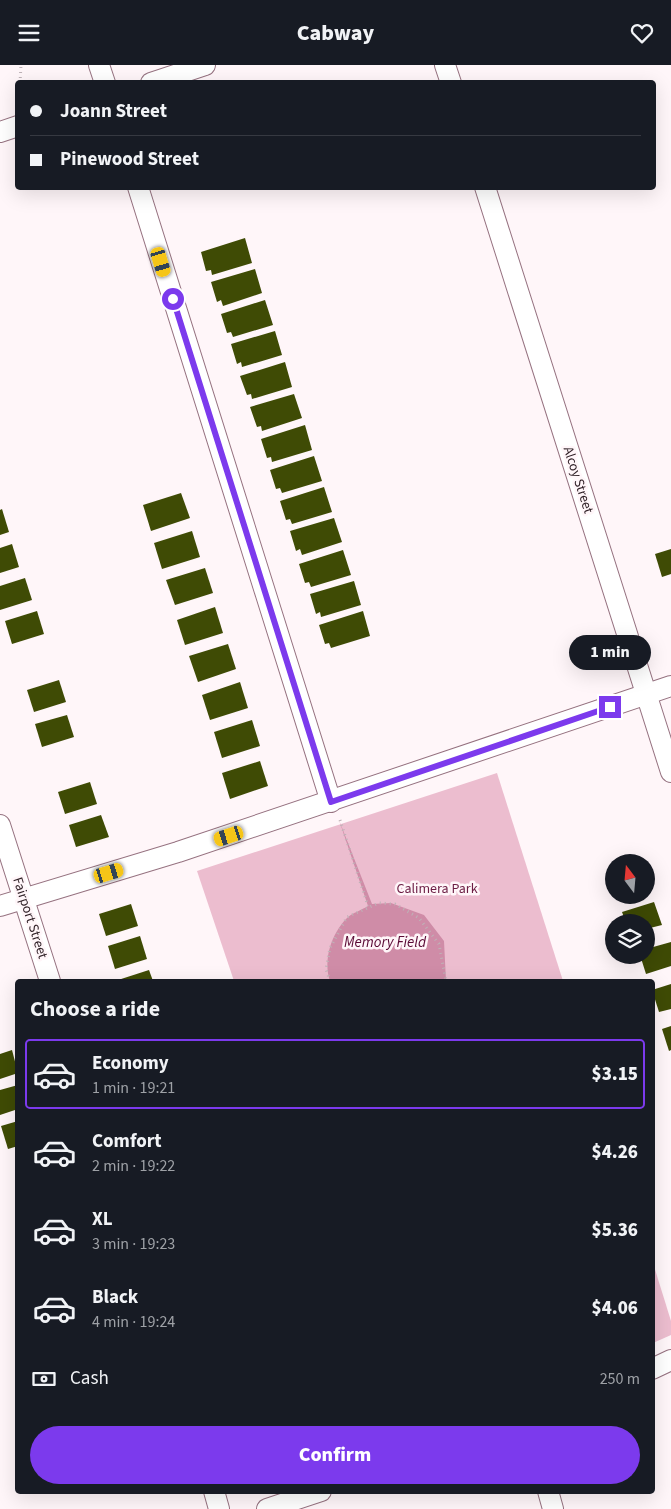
<!DOCTYPE html>
<meta charset="utf-8">
<style>
body{margin:0;font-family:"Source Sans 3",sans-serif;background:#242831;color:#f1f3f6;height:100vh;display:flex;flex-direction:column;font-size:19px;white-space:nowrap}
*{box-sizing:border-box;margin:0}
p{font-size:16px;color:#9ea1a6}
.icon{flex:none;width:28px;height:28px;fill:none;stroke:currentColor;stroke-width:2;stroke-linecap:round;stroke-linejoin:round}
.map{position:relative;flex:1;overflow:hidden}
.side{position:absolute;left:15px;top:914px;width:640px;height:515px;display:flex;flex-direction:column;background:#171b24;border-radius:5px;box-shadow:0 5px 20px #0002}
.side>*{flex:none}
.hud{position:absolute;left:15px;top:15px;width:641px;height:110px;border-radius:5px;box-shadow:0 5px 20px #0002;display:grid;align-content:center;height:110px;padding:0 15px;background:#171b24}
.needle{width:32px;rotate:344deg}
.buttons{position:absolute;left:605px;top:789px;display:grid;gap:10px}
.buttons a{display:grid;place-items:center;width:50px;height:50px;border-radius:50%;background:#171b24;box-shadow:0 5px 20px #0002;font-size:25px}
.end{position:absolute;width:22px;height:22px;margin:-11px;border:6px solid #7c3aed;background:#fff;box-shadow:0 0 0 2px #fff}
.from{border-radius:50%}
.bubble{position:absolute;height:35px;border-radius:18px;background:#171b24;box-shadow:0 5px 20px #0002;font-size:16px;font-weight:800;line-height:35px;text-align:center}
.car{position:absolute;width:15px;height:30px;margin:-15px -8px;border-radius:6px;box-shadow:0 0 4px 1px #0007;background:linear-gradient(#f5c518 24%,#345 0 40%,#f5c518 0 76%,#345 0 86%,#f5c518 0)}
.hud b{display:flex;align-items:center;gap:18px;height:48px;font-size:19px}
.hud b+b{border-top:1px solid #363941}
.hud i{width:12px;height:12px;background:#f1f3f6}
ul{padding:0;list-style:none}
li{display:flex;align-items:center;gap:15px;height:70px;margin:0 10px 8px;padding:0 5px;border:2px solid transparent;border-radius:5px}
li div{flex:1}
li b{display:block;font-size:19px}
li em{font-style:normal;font-weight:800}
li.active{border-color:#7c3aed}
li>.icon{width:45px;height:45px;stroke-width:1.5}
h2{padding:0 15px;font-size:22px;line-height:60px}
.pay{display:flex;align-items:center;gap:12px;height:55px;padding:0 15px;font-size:19px}
.pay p{margin-inline-start:auto}
.action{display:flex;gap:10px;margin-top:auto;padding:10px 15px}
.action a{flex:1;height:58px;border-radius:30px;background:#7c3aed;color:#fff;font-size:20px;font-weight:800;line-height:58px;text-align:center}
header{display:flex;justify-content:space-between;align-items:center;height:65px;padding:0 15px;background:#171b24;font-size:22px;font-weight:800}
.map>svg:first-child{display:block}
.green{fill:#ecbdcf}
.water{fill:#cf8ca7}
.building{fill:#3f4b05}
.lines{fill:none;stroke-linecap:round;stroke-linejoin:round}
.street-casing{stroke:#967280;stroke-width:22}
.path{stroke:#beb3b7;stroke-width:3;stroke-dasharray:1 4;stroke-linecap:butt}
.street{stroke:#fff;stroke-width:20}
.route{stroke:#7c3aed;stroke-width:6}
.labels{text-anchor:middle;dominant-baseline:central;stroke-width:5;stroke-linejoin:round;paint-order:stroke}
.street-label{font-size:14px;fill:#2e1f25;stroke:#fff6f9}
.park-label{font-size:14px;fill:#6c1d44;stroke:#fff6f9}
.water-label{font-size:15px;font-style:italic;fill:#5a0a35;stroke:#fff6f9}
</style>
<header><svg class="icon" aria-label="menu" viewBox="0 0 24 24"><path d="M4 6h16M4 12h16M4 18h16"/></svg>Cabway<svg class="icon" aria-label="heart" viewBox="0 0 24 24"><path d="M12 20l-8-8c-3-5 5-10 8-4 3-6 11-1 8 4z"/></svg></header>
<div class="map">
<svg width="671" height="1444" viewBox="0 0 671 1444">
<rect width="100%" height="100%" fill="#fff6f9"/>
<g class="green">
<polygon points="497,708 563,916 234,916 197,806"/>
<polygon points="653,1198 671,1256 671,1270 653,1278"/>
</g>
<path class="water" d="M339,755L372,839L391,838L424,850L444,876L446,916H330C323,895 331,869 347,853C352,848 362,845 368,841Z"/>
<g class="building">
<polygon points="245,173 252,198 212,210 211,205 206,206 201,187"/>
<polygon points="255,204 262,228 223,241 221,235 217,237 211,217"/>
<polygon points="265,235 273,260 233,272 231,267 227,268 221,249"/>
<polygon points="275,266 282,290 242,302 241,297 237,299 231,279"/>
<polygon points="285,297 292,322 252,334 251,329 247,330 240,311"/>
<polygon points="294,329 302,353 262,366 261,361 257,362 250,342"/>
<polygon points="305,360 312,385 272,397 271,392 267,393 261,374"/>
<polygon points="314,391 322,416 282,428 280,423 276,424 270,405"/>
<polygon points="324,422 332,447 292,459 290,454 286,455 280,436"/>
<polygon points="181,428 190,453 151,466 143,440"/>
<polygon points="2,444 9,467 0,470 0,445"/>
<polygon points="334,453 342,477 302,490 300,484 296,486 290,466"/>
<polygon points="192,466 200,492 162,504 154,478"/>
<polygon points="12,479 19,502 0,508 0,483"/>
<polygon points="671,484 671,509 662,512 655,489"/>
<polygon points="343,485 351,510 311,522 309,517 305,518 299,499"/>
<polygon points="205,503 213,528 175,540 166,515"/>
<polygon points="25,513 32,535 0,545 0,521"/>
<polygon points="354,516 361,540 321,552 320,547 316,549 310,529"/>
<polygon points="215,542 223,568 185,580 177,555"/>
<polygon points="37,546 44,569 12,579 5,556"/>
<polygon points="363,546 370,571 331,583 329,578 325,579 319,560"/>
<polygon points="228,579 236,604 198,617 189,591"/>
<polygon points="59,615 66,637 34,647 27,625"/>
<polygon points="240,617 248,643 210,655 202,630"/>
<polygon points="67,650 74,672 42,682 35,659"/>
<polygon points="252,655 260,681 222,693 214,667"/>
<polygon points="260,696 268,721 230,734 222,708"/>
<polygon points="90,717 97,739 65,749 58,727"/>
<polygon points="101,750 109,772 76,782 69,760"/>
<polygon points="646,802 653,821 646,823"/>
<polygon points="654,837 662,860 646,864 646,858 626,858 622,847"/>
<polygon points="131,839 138,861 106,871 99,849"/>
<polygon points="140,871 147,894 115,904 108,881"/>
<polygon points="671,877 671,901 646,909 640,890 646,890 646,884"/>
<polygon points="149,905 153,916 118,916 118,915"/>
<polygon points="671,919 671,944 659,947 652,925"/>
<polygon points="671,961 671,985 669,986 662,964"/>
<polygon points="12,985 18,1008 0,1014 0,989"/>
<polygon points="18,1020 18,1044 0,1050 0,1025"/>
<polygon points="18,1056 18,1081 8,1084 1,1061"/>
</g>
<g class="lines">
<g class="street-casing">
<g id="street">
<polyline points="99,0 105,18"/>
<polyline points="445,0 451,18"/>
<polyline points="151,18 205,0"/>
<polyline points="0,67 18,61"/>
<polyline points="138,122 331,737"/>
<polyline points="485,122 671,707"/>
<polyline points="0,760 50,916"/>
<polyline points="0,841 178,787 671,621"/>
<polyline points="652,1304 671,1295"/>
<polyline points="214,1426 219,1444"/>
<polyline points="548,1426 553,1444"/>
<polyline points="267,1444 321,1426"/>
</g>
</g>
<g class="path">
<polyline points="20,18 21,0"/>
<polyline points="340,755 368,841"/>
<polyline points="330,916 326,904 330,883 347,852 379,838 395,839 419,853 439,879 446,916"/>
</g>
<use href="#street" class="street"/>
</g>
<g class="lines">
<polyline class="route" points="173,234 331,737 610,642"/>
</g>
<g class="labels">
<g class="street-label">
<text transform="translate(578 415) rotate(72)">Alcoy Street</text>
<text transform="translate(30 853) rotate(72)">Fairport Street</text>
</g>
<g class="park-label">
<text x="437" y="824">Calimera Park</text>
</g>
<g class="water-label">
<text x="385" y="877">Memory Field</text>
</g>
</g>
</svg>
<div class="buttons">
<a><svg class="needle" viewBox="-14 -14 28 28"><path d="M0-13l5 13h-10z" fill="#e53935"/><path d="M0 13l5-13h-10z" fill="#9ea1a6"/></svg></a>
<a><svg class="icon" aria-label="layers" viewBox="0 0 24 24"><path d="M12 4l9 5-9 5-9-5zM3 14l9 5 9-5"/></svg></a>
</div>
<i class="end from" style="left:173px;top:234px"></i>
<i class="end" style="left:610px;top:642px"></i>
<div class="bubble" style="left:569px;top:570px;width:82px">1 min</div>
<i class="car" style="left:161px;top:197px;rotate:163deg"></i>
<i class="car" style="left:229px;top:771px;rotate:252deg"></i>
<i class="car" style="left:109px;top:808px;rotate:73deg"></i>
<div class="hud">
<b><i class="from"></i>Joann Street</b>
<b><i></i>Pinewood Street</b>
</div>
<section class="side">
<h2>Choose a ride</h2>
<ul>
<li class="active"><svg class="icon" aria-label="car" viewBox="0 0 24 24"><path d="M5 17H2v-5l4-1 3-4h7l3 4 3 1v5h-3M9 17h6M6 11h13"/><circle cx="7" cy="17" r="2"/><circle cx="17" cy="17" r="2"/></svg><div><b>Economy</b><p>1 min · 19:21</p></div><em>$3.15</em></li>
<li><svg class="icon" aria-label="car" viewBox="0 0 24 24"><path d="M5 17H2v-5l4-1 3-4h7l3 4 3 1v5h-3M9 17h6M6 11h13"/><circle cx="7" cy="17" r="2"/><circle cx="17" cy="17" r="2"/></svg><div><b>Comfort</b><p>2 min · 19:22</p></div><em>$4.26</em></li>
<li><svg class="icon" aria-label="car" viewBox="0 0 24 24"><path d="M5 17H2v-5l4-1 3-4h7l3 4 3 1v5h-3M9 17h6M6 11h13"/><circle cx="7" cy="17" r="2"/><circle cx="17" cy="17" r="2"/></svg><div><b>XL</b><p>3 min · 19:23</p></div><em>$5.36</em></li>
<li><svg class="icon" aria-label="car" viewBox="0 0 24 24"><path d="M5 17H2v-5l4-1 3-4h7l3 4 3 1v5h-3M9 17h6M6 11h13"/><circle cx="7" cy="17" r="2"/><circle cx="17" cy="17" r="2"/></svg><div><b>Black</b><p>4 min · 19:24</p></div><em>$4.06</em></li>
</ul>
<div class="pay"><svg class="icon" aria-label="cash" viewBox="0 0 24 24"><path d="M3 7h18v10H3z"/><circle cx="12" cy="12" r="2"/></svg>Cash<p>250 m</p></div>
<div class="action"><a>Confirm</a></div>
</section>
</div>
